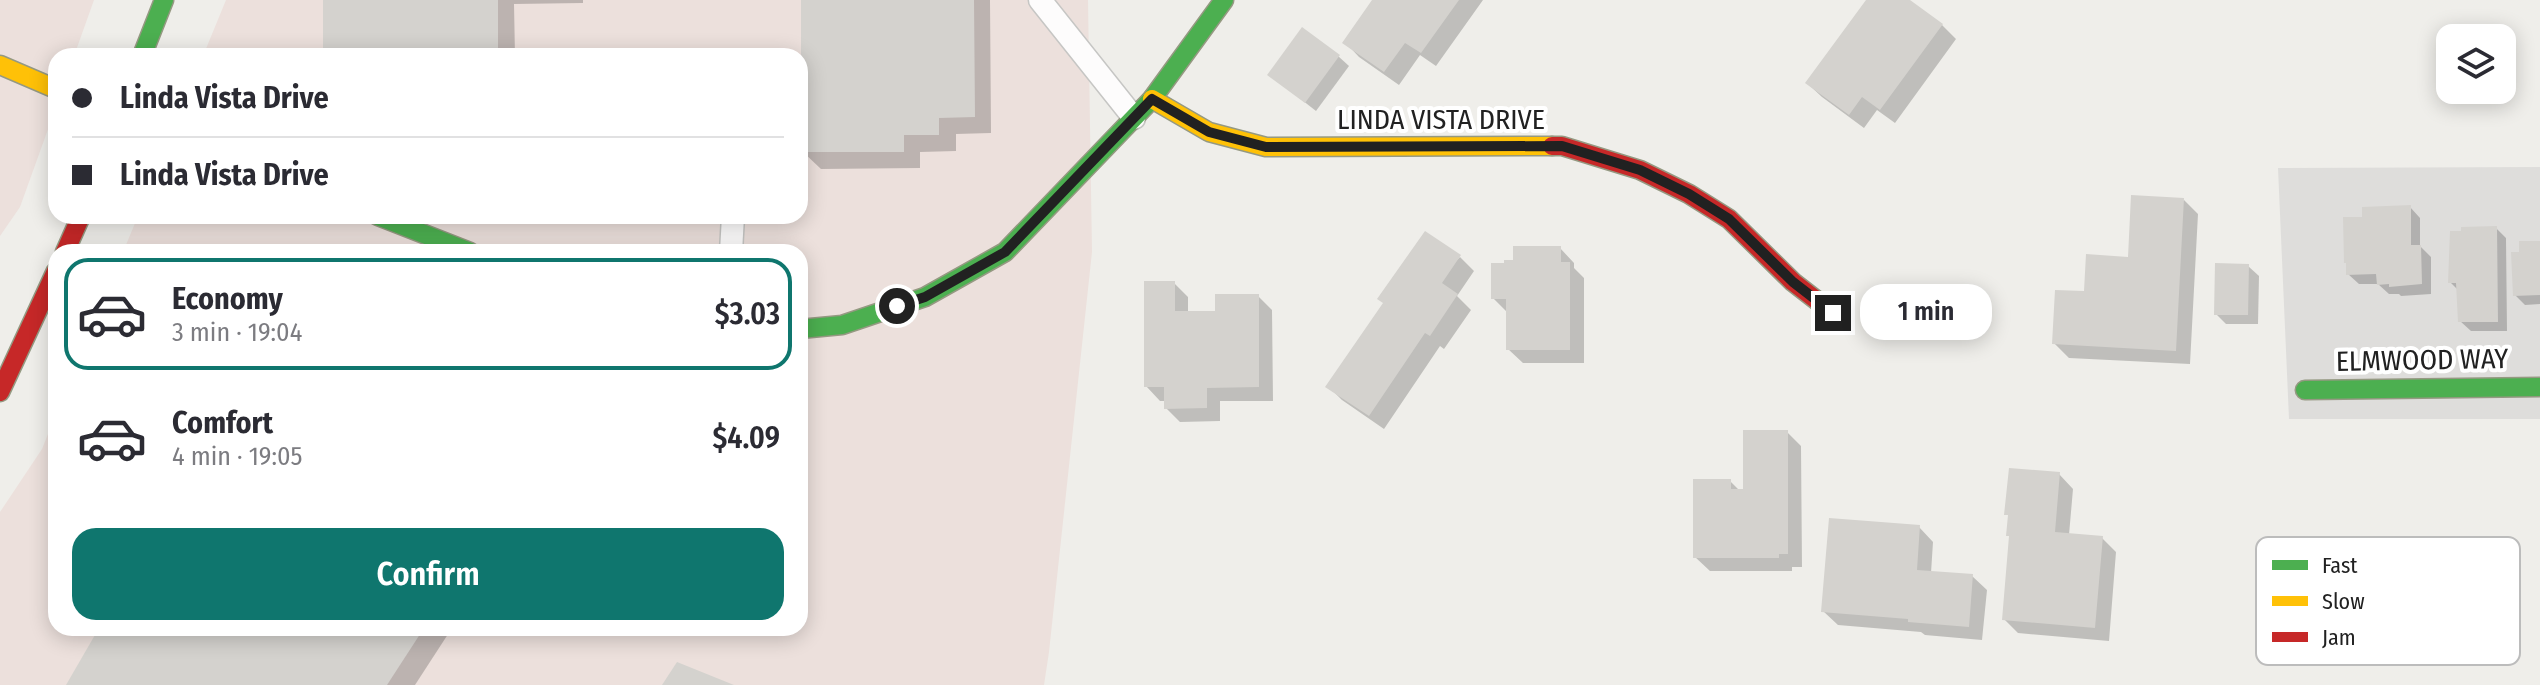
<!DOCTYPE html>
<meta charset="utf-8">
<style>
body{margin:0;font-family:"Fira Sans Condensed",sans-serif;background:#f7f7f7;color:#2b2b33;height:100vh;display:flex;flex-direction:column;font-size:30px;white-space:nowrap}
*{box-sizing:border-box;margin:0}
p{font-size:26px;color:#7c7c81}
.icon{flex:none;width:44px;height:44px;fill:none;stroke:currentColor;stroke-width:2;stroke-linecap:round;stroke-linejoin:round}
.map{position:relative;flex:1;overflow:hidden}
.sheet{position:absolute;left:48px;top:244px;width:760px;height:392px;display:flex;flex-direction:column;background:#fff;border-radius:24px;box-shadow:0 4px 20px #0003}
.sheet>*{flex:none}
.guide{position:absolute;left:48px;top:48px;width:760px;height:176px;border-radius:24px;box-shadow:0 4px 20px #0003;display:grid;align-content:center;height:176px;padding:0 24px;background:#fff}
.buttons{position:absolute;left:2436px;top:24px;display:grid;gap:16px}
.buttons a{display:grid;place-items:center;width:80px;height:80px;border-radius:16px;background:#fff;box-shadow:0 4px 20px #0003;font-size:40px}
.end{position:absolute;width:36px;height:36px;margin:-18px;border:10px solid #212121;background:#fff;box-shadow:0 0 0 4px #fff}
.from{border-radius:50%}
.bubble{position:absolute;height:56px;border-radius:24px;background:#fff;box-shadow:0 4px 20px #0003;font-size:26px;font-weight:600;line-height:56px;text-align:center}
.guide b{display:flex;align-items:center;gap:28px;height:76px;font-size:30px}
.guide b+b{border-top:2px solid #e1e1e2}
.guide i{width:20px;height:20px;background:#2b2b33}
ul{padding:14px 0 0;list-style:none}
li{display:flex;align-items:center;gap:24px;height:112px;margin:0 16px 12px;padding:0 8px;border:4px solid transparent;border-radius:24px}
li div{flex:1}
li b{display:block;font-size:30px}
li em{font-style:normal;font-weight:600}
li.current{border-color:#0f766e}
li>.icon{width:72px;height:72px;stroke-width:1.5}
.cta{display:flex;gap:16px;margin-top:auto;padding:16px 24px}
.cta a{flex:1;height:92px;border-radius:24px;background:#0f766e;color:#fff;font-size:32px;font-weight:600;line-height:92px;text-align:center}
.map>svg:first-child{display:block}
.residential{fill:#dedddb}
.commercial{fill:#ece0dc}
.shadow{fill:#0003}
.building{fill:#d4d2ce}
.lines{fill:none;stroke-linecap:round;stroke-linejoin:round}
.lane-casing{stroke:#c6c6c4;stroke-width:25}
.fast-casing{stroke:#959982;stroke-width:21}
.slow-casing{stroke:#959982;stroke-width:21}
.jam-casing{stroke:#959982;stroke-width:21}
.lane{stroke:#fdfcfc;stroke-width:22}
.fast{stroke:#4caf50;stroke-width:18}
.slow{stroke:#ffc107;stroke-width:18}
.jam{stroke:#c62828;stroke-width:18}
.route{stroke:#212121;stroke-width:10}
.labels{text-anchor:middle;dominant-baseline:central;stroke-width:8;stroke-linejoin:round;paint-order:stroke}
.street-label{font-size:28px;fill:#212121;stroke:#fff}
.key{fill:#fff;stroke:#bcbcbc;stroke-width:2}
.key-label{font-size:22px;fill:#212121}
</style>
<div class="map">
<svg width="2540" height="685" viewBox="0 0 2540 685">
<rect width="100%" height="100%" fill="#efeeea"/>
<polygon class="residential" points="2540,167 2540,419 2289,419 2278,168"/>
<g class="commercial">
<polygon points="0,0 94,0 74,56 56,56 56,107 20,207 0,236"/>
<polygon points="226,0 1088,0 1092,252 1049,652 1044,685 0,685 0,512 42,449 56,414 56,628 800,628 800,252 123,252 138,216 800,216 800,56 203,56"/>
</g>
<g class="shadow">
<polygon points="325,0 583,0 583,3 514,4 515,56 325,56"/>
<polygon points="803,0 990,0 991,133 956,134 956,151 920,152 920,168 821,169 803,152"/>
<polygon points="1374,0 1483,0 1436,66 1420,55 1399,85 1359,57 1345,42"/>
<polygon points="1868,0 1907,0 1942,25 1956,39 1895,123 1877,110 1864,128 1822,97 1807,83"/>
<polygon points="1338,56 1349,66 1316,111 1270,75"/>
<polygon points="2184,200 2198,214 2190,364 2069,358 2054,343 2085,293 2130,259"/>
<polygon points="2410,207 2420,218 2420,246 2431,257 2431,294 2401,296 2399,294 2389,294 2378,284 2359,284 2348,274 2364,219"/>
<polygon points="2496,228 2506,238 2507,331 2471,331 2460,321 2458,290 2450,282"/>
<polygon points="2540,243 2540,304 2525,305 2515,295"/>
<polygon points="1560,248 1574,263 1574,268 1584,278 1584,363 1523,363 1508,349 1508,313 1493,298 1515,262"/>
<polygon points="1460,257 1474,271 1457,296 1471,310 1444,349 1440,346 1384,429 1342,400 1328,386"/>
<polygon points="2248,266 2259,276 2258,324 2226,324 2216,314"/>
<polygon points="1174,283 1188,297 1188,313 1217,313 1258,296 1272,310 1273,401 1220,401 1220,421 1180,422 1166,408 1166,401 1160,401 1146,386"/>
<polygon points="1787,432 1801,446 1802,567 1792,567 1792,571 1710,571 1695,557 1730,481 1740,491 1745,491"/>
<polygon points="2059,474 2073,489 2069,535 2102,538 2116,552 2109,641 2018,633 2004,619 2011,538 2008,535 2010,517 2007,514"/>
<polygon points="1919,527 1933,542 1931,573 1972,576 1987,590 1982,640 1925,635 1921,632 1838,625 1823,611"/>
<polygon points="101,628 452,628 415,685 68,685"/>
</g>
<g class="building">
<rect x="323" y="0" width="175" height="56"/>
<polygon points="801,0 974,0 975,117 939,118 939,135 904,135 904,152 801,152"/>
<polygon points="1372,0 1459,0 1421,53 1405,43 1384,72 1342,43"/>
<polygon points="1866,0 1910,0 1943,24 1880,110 1862,97 1849,115 1805,83"/>
<polygon points="1302,27 1340,55 1305,103 1267,75"/>
<polygon points="2131,195 2184,198 2176,351 2052,344 2055,290 2084,291 2086,254 2128,257"/>
<polygon points="2411,205 2411,245 2421,245 2422,284 2389,287 2389,284 2377,285 2376,274 2346,275 2346,263 2344,263 2343,217 2362,217 2362,207"/>
<polygon points="2497,226 2498,322 2458,322 2456,283 2448,283 2450,231 2461,231 2461,227"/>
<polygon points="1425,231 1461,255 1442,283 1458,294 1430,336 1425,333 1369,416 1325,387 1383,303 1377,299"/>
<polygon points="2519,241 2540,241 2540,295 2513,296 2511,252 2519,252"/>
<polygon points="1513,246 1561,246 1561,262 1570,262 1570,350 1506,350 1506,299 1491,299 1491,263 1504,263 1504,260 1513,260"/>
<polygon points="2215,263 2249,264 2248,315 2214,315"/>
<polygon points="1144,281 1175,281 1175,311 1215,311 1215,294 1259,294 1259,387 1207,388 1207,408 1164,409 1164,387 1144,387"/>
<polygon points="1743,430 1788,430 1788,554 1779,554 1779,558 1693,558 1693,479 1731,479 1731,489 1743,489"/>
<polygon points="2009,468 2060,472 2055,532 2103,536 2095,628 2002,620 2009,536 2006,536 2008,515 2004,515"/>
<polygon points="1829,518 1920,525 1917,570 1973,574 1969,627 1908,622 1908,619 1821,612"/>
<polygon points="99,628 424,628 387,685 66,685"/>
<polygon points="677,662 734,685 662,685"/>
</g>
<g class="lines">
<g class="lane-casing">
<g id="lane">
<polyline points="1040,0 1134,118"/>
<polyline points="731,252 733,216"/>
</g>
</g>
<g class="fast-casing">
<g id="fast">
<polyline points="142,56 164,0"/>
<polyline points="378,216 470,252"/>
<polyline points="800,329 842,325 925,297 1005,252 1152,99 1224,0"/>
<polyline points="2305,390 2540,387"/>
</g>
</g>
<g class="slow-casing">
<g id="slow">
<polyline points="0,65 56,89"/>
<polyline points="1152,99 1209,132 1266,147 1552,146"/>
</g>
</g>
<g class="jam-casing">
<g id="jam">
<polyline points="1552,146 1562,146 1640,170 1689,194 1729,219 1793,282 1833,313"/>
<polyline points="65,252 81,216"/>
<polyline points="0,392 56,271"/>
</g>
</g>
<use href="#lane" class="lane"/>
<use href="#fast" class="fast"/>
<use href="#slow" class="slow"/>
<use href="#jam" class="jam"/>
</g>
<g class="lines">
<polyline class="route" points="897,306 925,297 1005,252 1152,99 1209,132 1266,147 1562,146 1640,170 1689,194 1729,219 1793,282 1833,313"/>
</g>
<g class="labels">
<g class="street-label">
<text x="1441" y="119">LINDA VISTA DRIVE</text>
<text transform="translate(2422 360) rotate(-1)">ELMWOOD WAY</text>
</g>
</g>
<rect x="2256" y="537" width="264" height="128" rx="12" class="key"/>
<rect x="2272" y="560" width="36" height="10" fill="#4caf50"/>
<rect x="2272" y="596" width="36" height="10" fill="#ffc107"/>
<rect x="2272" y="632" width="36" height="10" fill="#c62828"/>
<g class="key-label">
<text x="2322" y="573">Fast</text>
<text x="2322" y="609">Slow</text>
<text x="2322" y="645">Jam</text>
</g>
</svg>
<div class="buttons">
<a><svg class="icon" aria-label="layers" viewBox="0 0 24 24"><path d="M12 4l9 5-9 5-9-5zM3 14l9 5 9-5"/></svg></a>
</div>
<i class="end from" style="left:897px;top:306px"></i>
<i class="end" style="left:1833px;top:313px"></i>
<div class="bubble" style="left:1860px;top:284px;width:132px">1 min</div>
<div class="guide">
<b><i class="from"></i>Linda Vista Drive</b>
<b><i></i>Linda Vista Drive</b>
</div>
<section class="sheet">
<ul>
<li class="current"><svg class="icon" aria-label="car" viewBox="0 0 24 24"><path d="M5 17H2v-5l4-1 3-4h7l3 4 3 1v5h-3M9 17h6M6 11h13"/><circle cx="7" cy="17" r="2"/><circle cx="17" cy="17" r="2"/></svg><div><b>Economy</b><p>3 min · 19:04</p></div><em>$3.03</em></li>
<li><svg class="icon" aria-label="car" viewBox="0 0 24 24"><path d="M5 17H2v-5l4-1 3-4h7l3 4 3 1v5h-3M9 17h6M6 11h13"/><circle cx="7" cy="17" r="2"/><circle cx="17" cy="17" r="2"/></svg><div><b>Comfort</b><p>4 min · 19:05</p></div><em>$4.09</em></li>
</ul>
<div class="cta"><a>Confirm</a></div>
</section>
</div>
